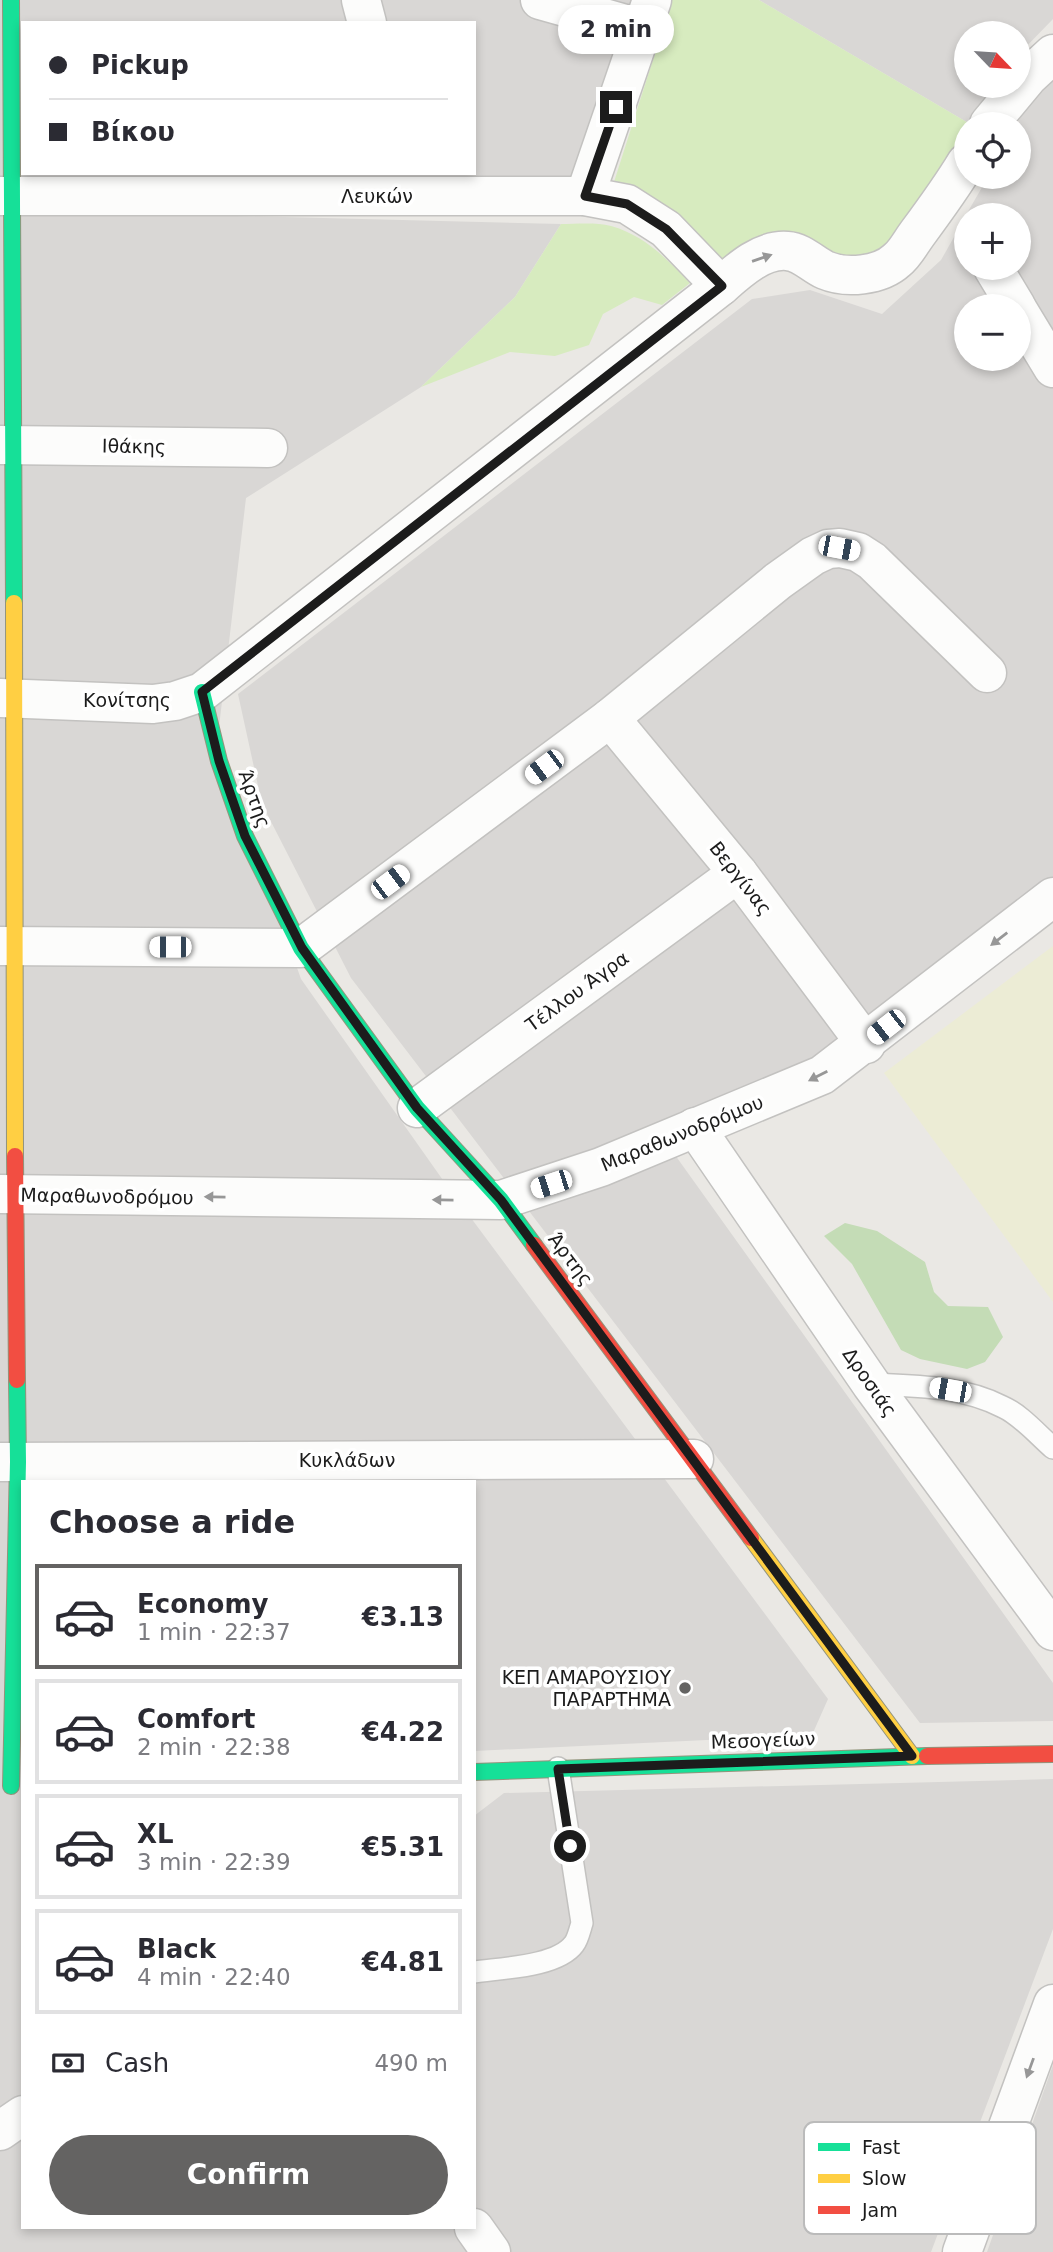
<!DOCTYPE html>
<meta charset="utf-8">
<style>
body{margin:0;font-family:"DejaVu Sans",sans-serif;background:#f2f2f3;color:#2b2b33;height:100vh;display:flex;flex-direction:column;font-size:26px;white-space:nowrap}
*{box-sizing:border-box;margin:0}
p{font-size:23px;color:#7c7c81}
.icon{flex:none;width:38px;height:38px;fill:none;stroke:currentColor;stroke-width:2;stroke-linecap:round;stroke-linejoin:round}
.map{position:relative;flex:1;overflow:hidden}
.sheet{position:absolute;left:21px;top:1480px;width:455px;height:749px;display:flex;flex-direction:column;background:#fff;border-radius:0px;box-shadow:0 4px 10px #0003}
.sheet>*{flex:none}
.hud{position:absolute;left:21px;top:21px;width:455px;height:154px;border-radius:0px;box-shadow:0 4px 10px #0003;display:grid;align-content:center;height:154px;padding:0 28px;background:#fff}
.needle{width:46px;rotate:115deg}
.buttons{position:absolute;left:954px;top:21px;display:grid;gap:14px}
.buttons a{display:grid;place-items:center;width:77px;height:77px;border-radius:50%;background:#fff;box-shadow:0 4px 10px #0003;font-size:35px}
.end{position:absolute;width:32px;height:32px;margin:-16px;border:9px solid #1c1c1c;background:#fff;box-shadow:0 0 0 4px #fff}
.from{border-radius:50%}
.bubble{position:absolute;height:49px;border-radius:24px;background:#fff;box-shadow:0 4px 10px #0003;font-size:23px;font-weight:800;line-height:49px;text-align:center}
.car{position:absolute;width:21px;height:42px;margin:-21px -10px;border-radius:9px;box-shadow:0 0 5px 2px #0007;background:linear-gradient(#fff 24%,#345 0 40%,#fff 0 76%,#345 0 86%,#fff 0)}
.hud b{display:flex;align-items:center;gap:24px;height:66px;font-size:26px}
.hud b+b{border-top:2px solid #e1e1e2}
.hud i{width:18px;height:18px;background:#2b2b33}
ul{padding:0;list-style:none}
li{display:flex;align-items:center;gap:21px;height:105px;margin:0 14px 10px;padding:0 14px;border:4px solid #e1e1e2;border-radius:0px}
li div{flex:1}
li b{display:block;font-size:26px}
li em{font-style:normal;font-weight:800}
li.current{border-color:#646362}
li>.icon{width:63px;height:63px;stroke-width:1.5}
h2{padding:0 28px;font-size:32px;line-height:84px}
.pay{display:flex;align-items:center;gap:18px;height:77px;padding:0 28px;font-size:26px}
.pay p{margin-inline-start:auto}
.button{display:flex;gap:14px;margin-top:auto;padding:14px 28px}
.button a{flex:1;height:80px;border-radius:42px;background:#646362;color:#fff;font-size:28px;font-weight:800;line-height:80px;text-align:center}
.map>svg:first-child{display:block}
.residential{fill:#d9d7d5;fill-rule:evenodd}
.farmland{fill:#ececd5}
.grass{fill:#d7ebbf}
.forest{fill:#c4dcb6}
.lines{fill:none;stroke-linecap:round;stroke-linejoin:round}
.lane-casing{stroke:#c3c2c0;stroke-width:24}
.street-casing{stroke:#c3c2c0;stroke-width:41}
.fast-casing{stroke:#93947c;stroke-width:18}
.slow-casing{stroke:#93947c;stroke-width:18}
.jam-casing{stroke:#93947c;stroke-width:18}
.lane{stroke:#fcfcfb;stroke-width:21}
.street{stroke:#fcfcfb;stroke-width:38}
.fast{stroke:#16e098;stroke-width:16}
.slow{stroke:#ffcf43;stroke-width:16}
.jam{stroke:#f24e42;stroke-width:16}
.oneway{fill:#979797}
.route{stroke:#1c1c1c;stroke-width:9}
.poi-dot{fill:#646362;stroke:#fff;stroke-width:2.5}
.labels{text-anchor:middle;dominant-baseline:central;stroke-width:7;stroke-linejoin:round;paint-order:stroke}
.street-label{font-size:19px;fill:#1c1c1c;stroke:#fff}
.poi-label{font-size:19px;fill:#1c1c1c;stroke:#fff;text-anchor:end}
.key{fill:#fff;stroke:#bbb;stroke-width:2}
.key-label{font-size:19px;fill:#1c1c1c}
</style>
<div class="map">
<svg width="1053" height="2252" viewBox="0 0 1053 2252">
<rect width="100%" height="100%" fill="#eae8e4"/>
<g class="residential">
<path d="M0,0H636L581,186L0,184ZM23,23H474V173H23Z"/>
<polygon points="759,0 1053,0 1053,19 1019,54 1018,33 966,33 966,86 996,86 976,124 970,124"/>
<path d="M1053,71V877L885,1014L795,1072L655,1127L1053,1683V1721L920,1723L351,978L262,804L238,694L752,299L810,290L882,314L941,260L966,216V268H1018V215H966L988,177H1018L1017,124L1042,79ZM966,306H1018V359H966Z"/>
<polygon points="0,210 561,224 515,297 421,387 246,498 217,744 301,979 445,1183 828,1699 812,1735 474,1751 474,1482 23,1482 23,2098 0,2113"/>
<polygon points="1053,1779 1053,1929 931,2252 0,2252 0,2146 23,2131 23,2228 474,2228 474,1816 504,1793"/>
<polygon points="1053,2065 1053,2252 987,2252"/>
</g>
<polygon class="farmland" points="1053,946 1053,1302 884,1073"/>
<g class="grass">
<polygon points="672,0 759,0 970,124 966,124 966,142 944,183 873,261 752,246 716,261 614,182"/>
<path d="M561,224C576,224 596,222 611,226C644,235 667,259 690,283L662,305L634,297L603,314L589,345L555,356L510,352L421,387L515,297Z"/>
</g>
<polygon class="forest" points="845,1223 877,1231 925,1262 934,1292 948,1306 988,1307 1003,1337 985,1362 967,1369 920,1359 901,1350 852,1264 824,1236"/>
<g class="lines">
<g class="lane-casing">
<g id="lane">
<path d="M871,1384C916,1386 962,1386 1003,1407C1021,1415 1038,1435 1053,1448"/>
<path d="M474,1972C501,1968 557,1967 574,1944C578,1939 580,1929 582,1923L558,1768"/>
</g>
</g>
<g class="street-casing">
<g id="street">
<polyline points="361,0 367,23"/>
<polyline points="540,0 643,29"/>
<polyline points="989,124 1028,77 1053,54"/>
<polyline points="0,196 585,196 627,204 666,229 721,286"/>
<polyline points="585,196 652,0"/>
<polyline points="993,268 1016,306"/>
<polyline points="1018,310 1053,368"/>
<polyline points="0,445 268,448"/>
<path d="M0,698L153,704L175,701L202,692L721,286C739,270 762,249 787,251C802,252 812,264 825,270C846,279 880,276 897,260C905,254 911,242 917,234C934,211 951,188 966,163"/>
<polyline points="610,718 738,873 866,1044"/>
<polyline points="0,946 301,948 610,718 778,581 813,556 828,549 840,548 858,552 872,561 987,673"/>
<polyline points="417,1108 738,873"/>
<polyline points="695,1127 871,1384 1053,1631"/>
<polyline points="0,1194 501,1200 601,1167 822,1075 1053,897"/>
<polyline points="0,1462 694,1459"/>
<polyline points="0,2131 23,2115"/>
<polyline points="474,2228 491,2252"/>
<polyline points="962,2252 1053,2004"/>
</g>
</g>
<g class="fast-casing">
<g id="fast">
<polyline points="11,0 14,603"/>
<polyline points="202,692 219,761 245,836 301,948 417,1108 501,1200 534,1245"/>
<polyline points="474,1772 927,1756"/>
<polyline points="11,1786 18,1462 17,1380"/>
</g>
</g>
<g class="slow-casing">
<g id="slow">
<polyline points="14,603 15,1156"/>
<polyline points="751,1538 912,1756"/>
</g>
</g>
<g class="jam-casing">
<g id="jam">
<polyline points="15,1156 17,1380"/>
<polyline points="534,1245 751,1538"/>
<polyline points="927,1756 1053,1754"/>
</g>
</g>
<use href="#lane" class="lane"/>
<use href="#street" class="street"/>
<use href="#fast" class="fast"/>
<use href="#slow" class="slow"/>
<use href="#jam" class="jam"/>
</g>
<defs><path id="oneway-solid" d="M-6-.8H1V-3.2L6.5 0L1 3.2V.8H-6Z" transform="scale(1.75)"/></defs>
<g class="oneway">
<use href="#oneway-solid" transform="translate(762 258) rotate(-19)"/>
<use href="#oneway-solid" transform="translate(999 939) rotate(142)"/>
<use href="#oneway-solid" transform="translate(818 1076) rotate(153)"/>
<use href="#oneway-solid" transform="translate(215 1197) rotate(-179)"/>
<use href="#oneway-solid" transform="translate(443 1200) rotate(-179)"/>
<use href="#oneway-solid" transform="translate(1030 2068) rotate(110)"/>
</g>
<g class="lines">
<polyline class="route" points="570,1846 558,1769 912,1756 501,1200 417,1108 302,948 245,836 219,761 202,692 722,286 666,229 627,204 585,196 616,107"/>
</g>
<circle class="poi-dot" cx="685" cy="1688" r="7"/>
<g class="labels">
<g class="street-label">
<text x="377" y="196">Λευκών</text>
<text transform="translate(134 446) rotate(1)">Ιθάκης</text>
<text x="127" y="700">Κονίτσης</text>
<text transform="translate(255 799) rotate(70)">Άρτης</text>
<text transform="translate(741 878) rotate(52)">Βεργίνας</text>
<text transform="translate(577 991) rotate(-36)">Τέλλου Άγρα</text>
<text transform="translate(682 1133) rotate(-22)">Μαραθωνοδρόμου</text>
<text transform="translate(107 1196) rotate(1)">Μαραθωνοδρόμου</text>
<text transform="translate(571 1259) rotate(53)">Άρτης</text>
<text transform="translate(870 1382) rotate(55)">Δροσιάς</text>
<text x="347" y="1460">Κυκλάδων</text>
<text transform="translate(763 1740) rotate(-2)">Μεσογείων</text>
</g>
<g class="poi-label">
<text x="671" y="1677">ΚΕΠ ΑΜΑΡΟΥΣΙΟΥ<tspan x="671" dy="22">ΠΑΡΑΡΤΗΜΑ</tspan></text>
</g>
</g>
<rect x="804" y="2122" width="232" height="112" rx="10" class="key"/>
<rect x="818" y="2143" width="32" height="8" fill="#16e098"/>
<rect x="818" y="2174" width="32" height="9" fill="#ffcf43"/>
<rect x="818" y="2206" width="32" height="8" fill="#f24e42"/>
<g class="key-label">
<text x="862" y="2154">Fast</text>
<text x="862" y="2185">Slow</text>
<text x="862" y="2217">Jam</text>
</g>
</svg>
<div class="buttons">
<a><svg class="needle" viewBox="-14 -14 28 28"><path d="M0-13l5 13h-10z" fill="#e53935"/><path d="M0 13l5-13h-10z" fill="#7c7c81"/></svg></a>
<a><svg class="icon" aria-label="locate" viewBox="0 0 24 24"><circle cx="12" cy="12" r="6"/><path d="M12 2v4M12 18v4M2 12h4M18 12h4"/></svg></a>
<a>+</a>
<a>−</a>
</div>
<i class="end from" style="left:570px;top:1846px"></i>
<i class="end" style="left:616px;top:107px"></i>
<div class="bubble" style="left:558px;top:5px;width:116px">2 min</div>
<i class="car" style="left:839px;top:548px;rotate:101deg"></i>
<i class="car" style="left:544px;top:767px;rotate:233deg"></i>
<i class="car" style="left:390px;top:882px;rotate:53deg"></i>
<i class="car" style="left:170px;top:947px;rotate:270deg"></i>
<i class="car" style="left:886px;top:1027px;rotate:232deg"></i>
<i class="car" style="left:551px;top:1184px;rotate:252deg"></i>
<i class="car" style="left:950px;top:1390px;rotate:280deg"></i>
<div class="hud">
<b><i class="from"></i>Pickup</b>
<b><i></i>Βίκου</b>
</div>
<section class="sheet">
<h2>Choose a ride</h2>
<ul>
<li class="current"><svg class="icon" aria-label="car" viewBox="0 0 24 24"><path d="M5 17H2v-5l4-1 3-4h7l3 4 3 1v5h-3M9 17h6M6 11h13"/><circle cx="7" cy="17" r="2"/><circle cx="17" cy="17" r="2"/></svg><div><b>Economy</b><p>1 min · 22:37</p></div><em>€3.13</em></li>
<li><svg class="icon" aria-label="car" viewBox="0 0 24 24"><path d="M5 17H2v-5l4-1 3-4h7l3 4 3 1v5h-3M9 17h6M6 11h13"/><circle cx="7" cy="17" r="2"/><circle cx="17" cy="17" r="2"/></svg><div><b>Comfort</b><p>2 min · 22:38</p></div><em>€4.22</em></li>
<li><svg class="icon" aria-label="car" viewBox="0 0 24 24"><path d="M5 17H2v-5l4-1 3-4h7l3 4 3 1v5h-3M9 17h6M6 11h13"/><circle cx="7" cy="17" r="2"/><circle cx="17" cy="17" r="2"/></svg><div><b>XL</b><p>3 min · 22:39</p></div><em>€5.31</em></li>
<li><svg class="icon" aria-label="car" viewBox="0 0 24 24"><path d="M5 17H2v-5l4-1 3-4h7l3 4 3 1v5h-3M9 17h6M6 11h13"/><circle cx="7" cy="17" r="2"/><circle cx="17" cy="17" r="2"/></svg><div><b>Black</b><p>4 min · 22:40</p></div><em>€4.81</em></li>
</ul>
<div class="pay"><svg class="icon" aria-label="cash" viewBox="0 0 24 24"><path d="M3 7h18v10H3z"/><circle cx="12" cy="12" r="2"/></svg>Cash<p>490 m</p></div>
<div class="button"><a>Confirm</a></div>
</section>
</div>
